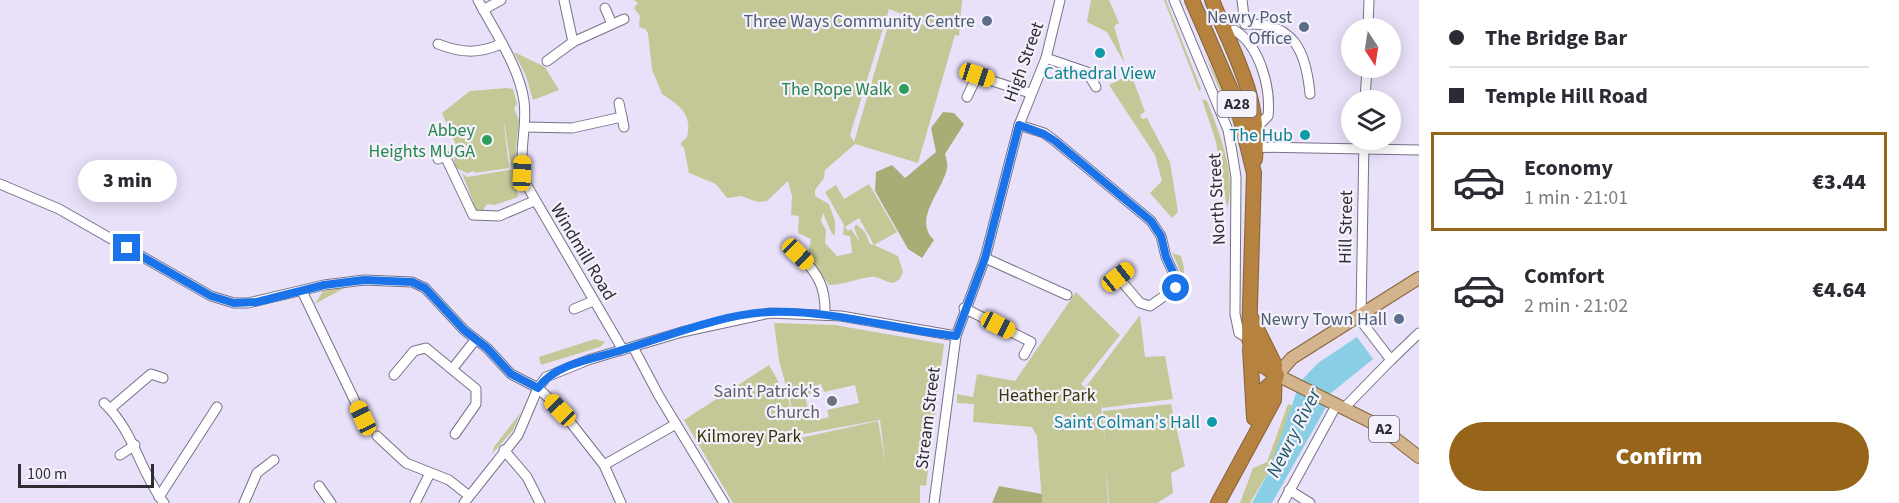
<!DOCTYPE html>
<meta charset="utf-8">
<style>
body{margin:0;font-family:"Source Sans 3",sans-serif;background:#f7f7f7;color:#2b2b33;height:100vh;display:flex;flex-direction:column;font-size:22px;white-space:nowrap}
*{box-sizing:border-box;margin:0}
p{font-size:20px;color:#7c7c81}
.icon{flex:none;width:33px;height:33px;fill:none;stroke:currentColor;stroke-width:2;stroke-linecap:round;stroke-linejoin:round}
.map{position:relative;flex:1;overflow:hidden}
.panel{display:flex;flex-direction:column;background:#fff;width:480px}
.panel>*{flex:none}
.banner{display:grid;align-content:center;height:132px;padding:0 30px;background:#fff}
.needle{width:39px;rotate:168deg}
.fabs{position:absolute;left:1341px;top:18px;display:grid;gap:12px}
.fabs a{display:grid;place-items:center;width:60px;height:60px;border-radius:50%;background:#fff;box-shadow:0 3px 15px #0003;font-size:30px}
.scale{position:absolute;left:18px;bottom:15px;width:136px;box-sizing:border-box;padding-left:6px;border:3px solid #2f2c36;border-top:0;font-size:16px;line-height:21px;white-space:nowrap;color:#2f2c36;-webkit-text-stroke:4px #f4f1fb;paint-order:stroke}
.end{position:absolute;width:27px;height:27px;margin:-14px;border:8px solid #1a73e8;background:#fff;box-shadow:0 0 0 3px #fff}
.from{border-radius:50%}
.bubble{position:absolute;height:42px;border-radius:21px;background:#fff;box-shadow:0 3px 15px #0003;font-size:20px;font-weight:800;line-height:42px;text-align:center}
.car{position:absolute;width:18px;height:36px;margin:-18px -9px;border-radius:8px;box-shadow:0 0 4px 2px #0007;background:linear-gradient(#f5c518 24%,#345 0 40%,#f5c518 0 76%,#345 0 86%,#f5c518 0)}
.banner b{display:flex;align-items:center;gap:21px;height:57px;font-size:22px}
.banner b+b{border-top:2px solid #e1e1e2}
.banner i{width:15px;height:15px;background:#2b2b33}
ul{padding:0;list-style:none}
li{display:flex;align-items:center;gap:18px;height:99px;margin:0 12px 9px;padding:0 18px;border:3px solid transparent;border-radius:0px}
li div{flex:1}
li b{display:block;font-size:22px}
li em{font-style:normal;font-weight:800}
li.active{border-color:#976519}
li>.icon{width:54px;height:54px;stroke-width:1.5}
.cta{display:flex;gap:12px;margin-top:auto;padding:12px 30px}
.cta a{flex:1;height:69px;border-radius:36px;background:#976519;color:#fff;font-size:24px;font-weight:800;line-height:69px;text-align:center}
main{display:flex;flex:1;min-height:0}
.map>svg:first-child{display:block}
.green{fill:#c3c896;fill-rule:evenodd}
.forest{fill:#a7ad75}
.water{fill:#89cee4}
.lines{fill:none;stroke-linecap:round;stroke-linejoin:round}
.minor-casing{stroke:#797187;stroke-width:11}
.major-casing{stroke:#86643c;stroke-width:14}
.highway-casing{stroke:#86643c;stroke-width:16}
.minor{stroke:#fff;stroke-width:9}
.major{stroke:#d3b48c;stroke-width:12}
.highway{stroke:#b5823f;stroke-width:14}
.route{stroke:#1a73e8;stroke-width:8}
.service-dot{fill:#5c6f8a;stroke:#f4f1fb;stroke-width:2}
.culture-dot{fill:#0f9aa8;stroke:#f4f1fb;stroke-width:2}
.leisure-dot{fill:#2e9e5b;stroke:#f4f1fb;stroke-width:2}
.worship-dot{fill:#6b7280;stroke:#f4f1fb;stroke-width:2}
.labels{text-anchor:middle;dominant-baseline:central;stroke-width:4.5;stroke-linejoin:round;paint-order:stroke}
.shield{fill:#f4f1fb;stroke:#6a6771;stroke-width:1.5}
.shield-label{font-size:16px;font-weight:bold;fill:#2f2c36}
.service-label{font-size:18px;fill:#4e5e75;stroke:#f4f1fb;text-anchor:end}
.street-label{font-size:18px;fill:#2f2c36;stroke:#f4f1fb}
.culture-label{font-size:18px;fill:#0d838f;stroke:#f4f1fb;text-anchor:end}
.leisure-label{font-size:18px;fill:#27864d;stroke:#f4f1fb;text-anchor:end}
.worship-label{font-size:18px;fill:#5b616d;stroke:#f4f1fb;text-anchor:end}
.park-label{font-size:18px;fill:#343609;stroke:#f4f1fb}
.water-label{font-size:20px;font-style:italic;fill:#1d5766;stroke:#f4f1fb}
</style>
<main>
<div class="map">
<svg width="1419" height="503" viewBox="0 0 1419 503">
<rect width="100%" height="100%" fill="#e9e1fa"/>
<g class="green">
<path d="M634,0H962L959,36L955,35L918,163L855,144L825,170L824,178L815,190V196L829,204L835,221V235L832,234L823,213L821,221L826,230L825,243L837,256L852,253L850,236L843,235L844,225L825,192L836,185L844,199L869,184L897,232L874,245L898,256L903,272L900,279L893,283C885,282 877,275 870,277C857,279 842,285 829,285L808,255L811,239L798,233L799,216L791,215L792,196L788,181L767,201L758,202L741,196L727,198L716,184L689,173L684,148L680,144L687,137C693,113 678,105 662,94L652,69L648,33L645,29L639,27L640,16L634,8L638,3ZM889,9L946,31L891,16L854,142L850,135ZM859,218L874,245L870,244L865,232L856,224L854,228L860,242L851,229L848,231L845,227Z"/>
<polygon points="1091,0 1109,0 1119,23 1114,26 1125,64 1107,32 1087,22"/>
<polygon points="1164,0 1166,0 1201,89 1199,91"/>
<polygon points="514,52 545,67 559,90 533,100 526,76"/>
<polygon points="1206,57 1224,91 1235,128"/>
<polygon points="1131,74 1145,112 1140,115 1142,119 1147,118 1170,162 1178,212 1172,218 1150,193 1162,181 1155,155 1109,85"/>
<polygon points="507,88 513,89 517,104 514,108 519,121 514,167 511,167 503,115 509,168 475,173 474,171 467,173 456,168 454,161 456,145 442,113 470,91"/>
<path d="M1202,99L1207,101C1218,129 1238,178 1227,208L1216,142Z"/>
<polygon points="514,169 518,197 495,205 487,204 481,213 477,212 462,173 467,177"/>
<path d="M1172,253L1181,256L1184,268L1182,298L1179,301L1176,294C1187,282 1178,265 1172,253Z"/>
<polygon points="346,287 315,304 323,291"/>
<polygon points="1076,292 1120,335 1081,384 1085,388 1140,315 1145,357 1165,356 1173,399 1102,408 1101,405 1105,443 1103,411 1171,404 1185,466 1171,473 1173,493 1157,503 1109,503 1106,467 1108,503 1042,503 1037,436 1032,427 973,422 974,404 957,403 957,394 973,397 977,374 1015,381"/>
<path d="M774,323L835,325L944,344L926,486L920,485V503H733L684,420L769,365L788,399L798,430L779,360ZM821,384L824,392L855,385L859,403L827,410L829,417L817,420L815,412L809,413L805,396L811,394L810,387ZM880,420L885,462L878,421L800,438L798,435Z"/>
<polygon points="595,339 605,342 600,347 541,365 539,357"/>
<polygon points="1288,404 1293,406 1268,473 1250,503 1240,503 1253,468 1267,462"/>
<polygon points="521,412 513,430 492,454 494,447"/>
</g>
<g class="forest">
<path d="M943,112L954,113L964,124L945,154C946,158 948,164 947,168C943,191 912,219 934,240L922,258L908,249L875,191L876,172L892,165L905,178L936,152L931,128Z"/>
<polygon points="999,486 1042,494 1042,503 992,503"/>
</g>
<polygon class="water" points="1357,337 1373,359 1330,394 1325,409 1272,503 1252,503 1268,473 1300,382 1318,363"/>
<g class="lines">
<g class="minor-casing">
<g id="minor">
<path d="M478,0C494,31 519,66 524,101C528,128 516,159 526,184L623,350"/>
<polyline points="564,0 573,42"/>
<polyline points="1174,0 1228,130 1232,152 1236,177 1235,314 1239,333 1249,339 1253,338"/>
<polyline points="1242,0 1245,24"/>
<polyline points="605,8 612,24"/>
<polyline points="483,10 501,0"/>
<path d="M1245,24C1294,22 1306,51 1310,94"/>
<polyline points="1368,28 1369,0"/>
<path d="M1234,30C1260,45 1271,88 1268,116L1257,127"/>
<path d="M438,44C461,53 478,54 501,44"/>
<polyline points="1046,58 1087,72 1096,87"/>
<polyline points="547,61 573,42 624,19"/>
<polyline points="967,97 977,76 1030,93"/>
<polyline points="1365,100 1367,68"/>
<polyline points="619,103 624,127"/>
<polyline points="1019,125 1044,133 1055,141 1151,221 1161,236 1166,257 1178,283 1176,288 1150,306 1140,303 1118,277 1128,269"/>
<polyline points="525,127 572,128 622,117"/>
<polyline points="1250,147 1419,150"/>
<polyline points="438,159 445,156 473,215 499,216 534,201"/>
<polyline points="0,184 59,209 211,296 234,303 248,303 324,285 364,280 412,282 425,288 464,330 487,348 511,374 538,388 560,409 604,465 621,503"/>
<path d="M798,254C818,273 826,287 825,315"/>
<polyline points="985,258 1067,295"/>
<polyline points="302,291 363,418"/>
<polyline points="964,308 1031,342 1024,355"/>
<polyline points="574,309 593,301"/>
<polyline points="1361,315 1364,140"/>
<polyline points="633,347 659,396 724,503"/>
<polyline points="1391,360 1419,333"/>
<polyline points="453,368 476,339"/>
<polyline points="394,375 414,351 426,348 476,389 476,404 455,434"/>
<path d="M104,403C134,431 140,472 164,503"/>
<polyline points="1344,408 1391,360 1358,317"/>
<polyline points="110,409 151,374 163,378"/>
<polyline points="377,436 406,463 449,480 468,495"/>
<polyline points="504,450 527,477 540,503"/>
<polyline points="120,455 135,445"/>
<polyline points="604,465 676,424"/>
<polyline points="319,486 331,503"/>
<polyline points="1289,490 1310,503"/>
<polyline points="159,497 217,407"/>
<polyline points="244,503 257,473 274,460"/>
<polyline points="415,503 430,473"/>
<polyline points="464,503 518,435 538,388 546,377 588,360 682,332 770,313 841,316 956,336"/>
<polyline points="934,503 956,336 985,258 1019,125 1046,58 1060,0"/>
<polyline points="1283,503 1337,404"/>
</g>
</g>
<g class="major-casing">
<polyline id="major" points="1419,278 1292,358 1277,375 1379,426 1419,457"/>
</g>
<g class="highway-casing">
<g id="highway">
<polyline points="1192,0 1237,104 1254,173 1249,339 1258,362 1277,375"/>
<path d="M1212,0C1234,56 1261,96 1255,159"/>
<polyline points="1250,348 1254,418"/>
<polyline points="1256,413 1264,390 1276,379"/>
<polyline points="1218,503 1274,400 1275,365 1252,319"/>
</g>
</g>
<use href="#minor" class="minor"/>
<use href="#major" class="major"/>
<use href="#highway" class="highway"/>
</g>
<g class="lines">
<path class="route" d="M127,248L211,296L234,303L257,302L324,285L364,280L412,282L425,288L464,330L487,348L511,374L538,388C555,364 592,359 619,351C666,337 721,314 770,312C833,310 893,329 956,336L985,258L1019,125L1044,134L1055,141L1151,221L1161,236L1166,257L1178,283L1176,288"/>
</g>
<g class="service-dot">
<circle cx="987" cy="21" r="6"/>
<circle cx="1304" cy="27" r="6"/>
<circle cx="1399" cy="319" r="6"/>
</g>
<g class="culture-dot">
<circle cx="1100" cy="53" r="6"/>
<circle cx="1305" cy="135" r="6"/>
<circle cx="1212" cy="422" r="6"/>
</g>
<g class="leisure-dot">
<circle cx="904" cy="89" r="6"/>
<circle cx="487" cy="140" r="6"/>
</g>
<circle class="worship-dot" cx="832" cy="401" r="6"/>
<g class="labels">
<g class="shield">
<rect x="1217.5" y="91" width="39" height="26" rx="4.5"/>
<rect x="1369" y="416" width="30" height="26" rx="4.5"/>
</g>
<g class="shield-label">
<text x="1237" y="104">A28</text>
<text x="1384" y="429">A2</text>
</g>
<g class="service-label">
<text x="1292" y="17">Newry Post<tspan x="1292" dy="21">Office</tspan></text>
<text x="975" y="21">Three Ways Community Centre</text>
<text x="1387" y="319">Newry Town Hall</text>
</g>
<g class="street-label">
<text transform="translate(1024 62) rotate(-70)">High Street</text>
<text transform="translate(1217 199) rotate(-93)">North Street</text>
<text transform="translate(1346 227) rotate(-89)">Hill Street</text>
<text transform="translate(583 252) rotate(59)">Windmill Road</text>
<text transform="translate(928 418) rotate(-83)">Stream Street</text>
</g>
<g class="culture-label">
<text x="1100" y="73" text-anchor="middle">Cathedral View</text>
<text x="1293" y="135">The Hub</text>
<text x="1200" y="422">Saint Colman's Hall</text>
</g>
<g class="leisure-label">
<text x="892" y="89">The Rope Walk</text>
<text x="475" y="130">Abbey<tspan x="475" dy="21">Heights MUGA</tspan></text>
</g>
<g class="worship-label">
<text x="820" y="391">Saint Patrick's<tspan x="820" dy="21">Church</tspan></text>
</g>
<g class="park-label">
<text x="1047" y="395">Heather Park</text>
<text x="749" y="436">Kilmorey Park</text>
</g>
<g class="water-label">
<text transform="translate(1294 433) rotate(-63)">Newry River</text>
</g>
</g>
</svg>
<div class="fabs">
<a><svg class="needle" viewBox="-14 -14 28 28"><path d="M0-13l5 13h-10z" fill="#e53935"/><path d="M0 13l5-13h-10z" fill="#7c7c81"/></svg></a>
<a><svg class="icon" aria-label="layers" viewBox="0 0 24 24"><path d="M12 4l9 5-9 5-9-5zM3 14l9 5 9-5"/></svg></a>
</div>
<div class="scale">100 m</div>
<i class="end from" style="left:1176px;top:288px"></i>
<i class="end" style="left:127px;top:248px"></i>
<div class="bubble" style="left:78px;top:160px;width:99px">3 min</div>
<i class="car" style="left:977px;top:75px;rotate:108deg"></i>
<i class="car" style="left:522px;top:173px;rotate:2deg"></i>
<i class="car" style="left:798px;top:254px;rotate:134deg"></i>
<i class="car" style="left:1118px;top:277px;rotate:51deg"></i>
<i class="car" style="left:998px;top:325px;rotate:117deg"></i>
<i class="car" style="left:560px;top:410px;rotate:316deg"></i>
<i class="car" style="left:363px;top:418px;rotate:335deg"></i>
</div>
<section class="panel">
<div class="banner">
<b><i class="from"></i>The Bridge Bar</b>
<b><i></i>Temple Hill Road</b>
</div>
<ul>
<li class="active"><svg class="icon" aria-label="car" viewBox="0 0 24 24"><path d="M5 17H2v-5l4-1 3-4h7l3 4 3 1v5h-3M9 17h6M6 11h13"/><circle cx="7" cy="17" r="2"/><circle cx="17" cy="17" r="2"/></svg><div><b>Economy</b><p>1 min · 21:01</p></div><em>€3.44</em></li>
<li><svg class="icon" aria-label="car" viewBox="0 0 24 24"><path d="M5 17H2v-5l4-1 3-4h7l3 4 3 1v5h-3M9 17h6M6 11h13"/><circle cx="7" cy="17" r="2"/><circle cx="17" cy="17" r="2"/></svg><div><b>Comfort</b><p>2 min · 21:02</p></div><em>€4.64</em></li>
</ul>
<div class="cta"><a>Confirm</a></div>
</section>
</main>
